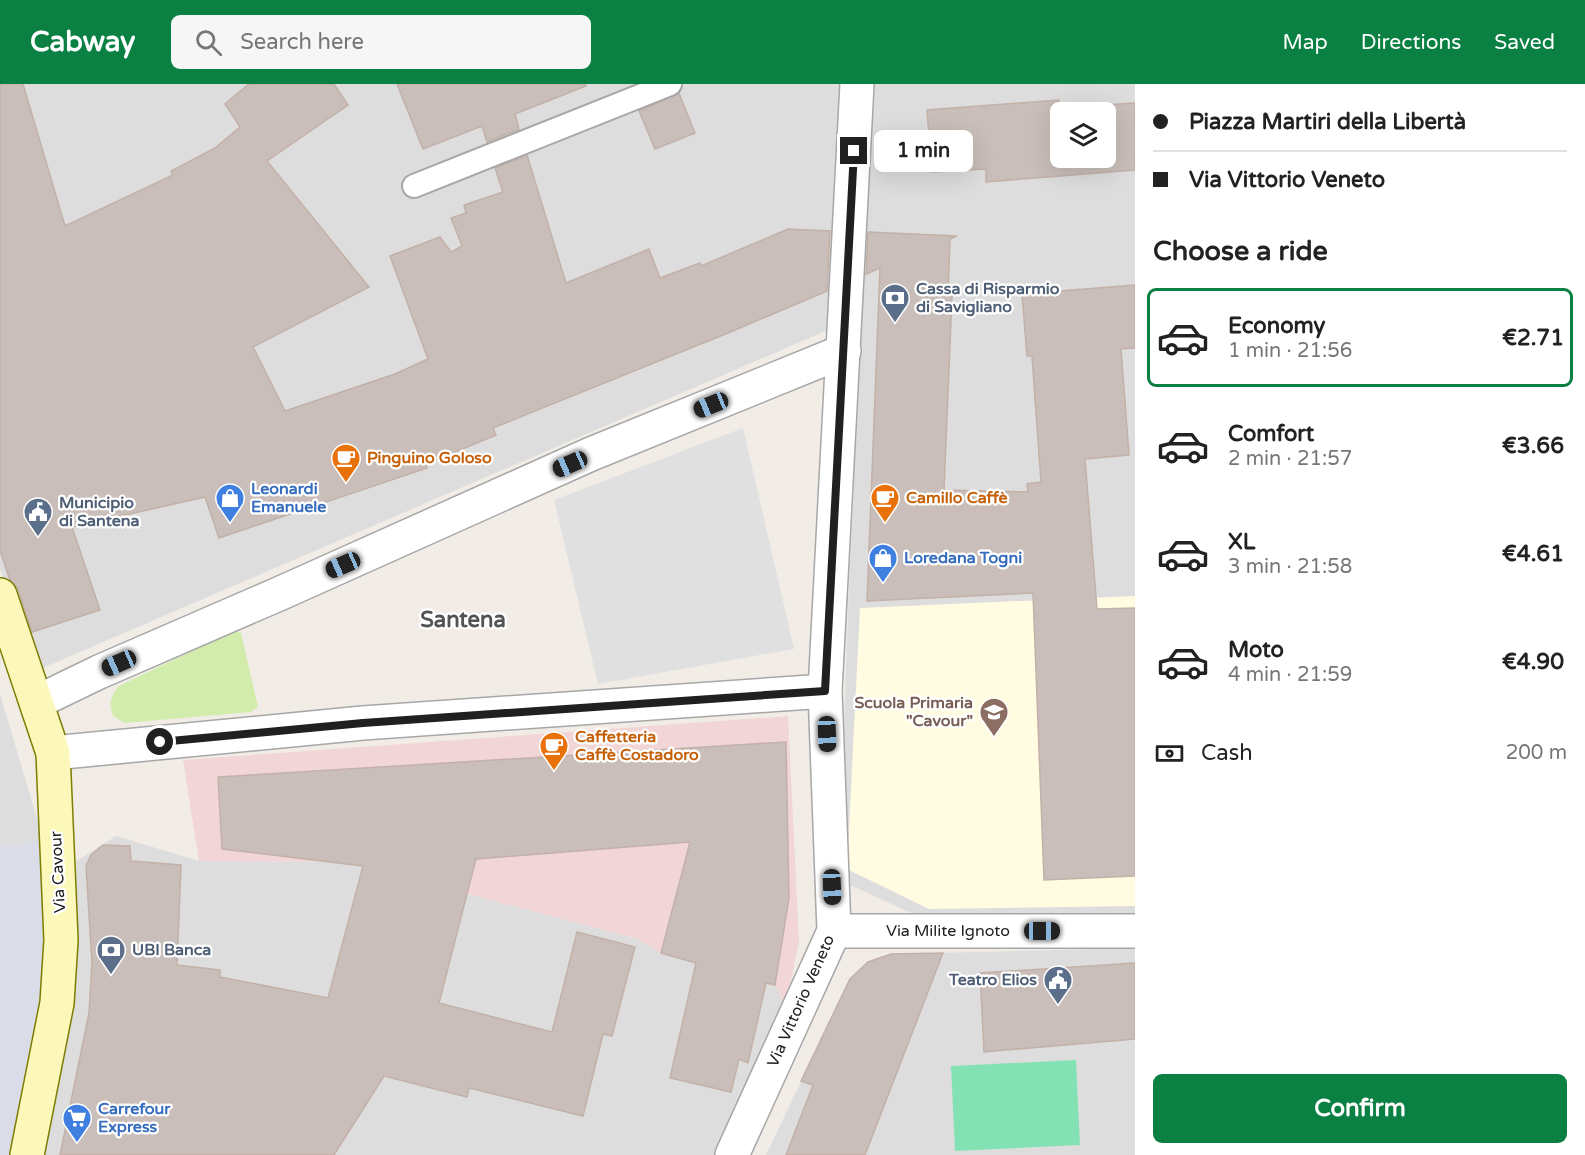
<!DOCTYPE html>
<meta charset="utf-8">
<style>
body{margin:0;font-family:"Varela Round",sans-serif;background:#f6f6f6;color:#222;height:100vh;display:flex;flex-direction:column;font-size:22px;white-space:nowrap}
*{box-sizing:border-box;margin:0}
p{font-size:20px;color:#767676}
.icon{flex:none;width:33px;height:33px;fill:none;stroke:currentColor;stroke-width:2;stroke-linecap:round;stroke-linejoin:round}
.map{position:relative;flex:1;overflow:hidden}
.side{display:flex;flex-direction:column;background:#fff;width:450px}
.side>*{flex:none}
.hud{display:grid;align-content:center;height:132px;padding:0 18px;background:#fff}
.tools{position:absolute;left:1050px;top:18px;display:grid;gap:12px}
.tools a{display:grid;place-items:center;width:66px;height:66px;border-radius:9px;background:#fff;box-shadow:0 6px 24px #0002;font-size:30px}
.end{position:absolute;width:27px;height:27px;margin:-14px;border:8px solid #202020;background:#fff;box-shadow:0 0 0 3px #fff}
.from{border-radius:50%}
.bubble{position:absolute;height:42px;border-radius:9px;background:#fff;box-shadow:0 6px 24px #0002;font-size:20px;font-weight:700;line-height:42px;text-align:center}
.car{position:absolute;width:18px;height:36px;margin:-18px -9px;border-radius:8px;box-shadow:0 0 4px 2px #0007;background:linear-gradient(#222 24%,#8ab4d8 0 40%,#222 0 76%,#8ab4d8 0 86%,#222 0)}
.hud b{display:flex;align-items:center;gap:21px;height:57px;font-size:22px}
.hud b+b{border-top:2px solid #e0e0e0}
.hud i{width:15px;height:15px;background:#222}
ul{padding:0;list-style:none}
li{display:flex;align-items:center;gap:18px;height:99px;margin:0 12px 9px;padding:0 6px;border:3px solid transparent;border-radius:9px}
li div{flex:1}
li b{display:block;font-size:22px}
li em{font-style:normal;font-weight:700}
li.current{border-color:#0b8043}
li>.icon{width:54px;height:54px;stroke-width:1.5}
h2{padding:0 18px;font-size:27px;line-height:72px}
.pay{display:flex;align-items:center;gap:15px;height:66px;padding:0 18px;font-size:22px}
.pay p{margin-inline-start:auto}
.action{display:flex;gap:12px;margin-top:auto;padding:12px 18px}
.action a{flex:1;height:69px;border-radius:9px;background:#0b8043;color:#fff;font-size:24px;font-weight:700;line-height:69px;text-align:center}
header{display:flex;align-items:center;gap:36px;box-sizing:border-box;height:84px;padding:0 30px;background:#0b8043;color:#fff}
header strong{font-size:28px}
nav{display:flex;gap:33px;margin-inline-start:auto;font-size:21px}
.search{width:420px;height:54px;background:#f6f6f6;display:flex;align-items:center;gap:15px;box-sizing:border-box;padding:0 21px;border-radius:9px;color:#767676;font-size:22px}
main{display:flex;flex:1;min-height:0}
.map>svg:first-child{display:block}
.residential{fill:#dedddd;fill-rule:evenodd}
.commercial{fill:#f2d5d7}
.education{fill:#fffce1}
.grass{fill:#d2ecab}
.pitch{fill:#82e2b3}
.parking{fill:#e0e0e0}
.plaza{fill:#dadce7}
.building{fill:#c9beb9;stroke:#c3b1a8;stroke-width:1.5;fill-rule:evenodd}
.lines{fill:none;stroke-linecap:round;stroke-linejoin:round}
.lane-casing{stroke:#a7a7a7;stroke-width:26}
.street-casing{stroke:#a7a7a7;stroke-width:36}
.secondary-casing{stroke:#7c7d02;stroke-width:36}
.lane{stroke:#fff;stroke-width:22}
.street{stroke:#fff;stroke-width:33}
.secondary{stroke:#fcf8ba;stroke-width:33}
.route{stroke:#202020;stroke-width:8}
.labels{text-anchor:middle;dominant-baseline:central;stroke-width:4.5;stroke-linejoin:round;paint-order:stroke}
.service-label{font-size:16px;font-weight:bold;fill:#4e5e75;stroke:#fff;text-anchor:start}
.food-label{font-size:16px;font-weight:bold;fill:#c56008;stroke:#fff;text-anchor:start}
.shop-label{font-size:16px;font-weight:bold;fill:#366cbe;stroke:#fff;text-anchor:start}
.education-label{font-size:16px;font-weight:bold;fill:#785e54;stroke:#fff;text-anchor:end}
.street-label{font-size:16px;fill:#202020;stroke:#fff}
.district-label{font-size:22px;font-weight:bold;fill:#535353;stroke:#fff}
</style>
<header>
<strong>Cabway</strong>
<div class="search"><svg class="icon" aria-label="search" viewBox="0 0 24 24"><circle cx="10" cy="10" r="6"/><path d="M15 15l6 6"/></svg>Search here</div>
<nav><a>Map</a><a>Directions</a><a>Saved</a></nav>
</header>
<main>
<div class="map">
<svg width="1135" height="1071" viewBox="0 0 1135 1071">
<rect width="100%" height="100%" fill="#f1ece6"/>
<g class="residential">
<polygon points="0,0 843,0 835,243 38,586 0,485"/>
<path d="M873,0H1135V836L929,837L839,796L848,526ZM1060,28H1106V74H1060Z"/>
<polygon points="0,610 38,738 50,891 0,1071"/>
<polygon points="116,752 199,777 347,778 638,855 661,869 775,901 786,923 714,1071 45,1071 72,780"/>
<polygon points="1135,864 1135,1071 766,1071 850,895 868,878 891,870"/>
</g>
<polygon class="commercial" points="788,632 799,857 786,923 775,901 661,869 638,855 347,778 199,777 183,676"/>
<polygon class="education" points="1135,512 1135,822 929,825 847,785 860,524"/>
<path class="grass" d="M234,547L241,549L258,623L251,628L125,639L113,632C109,619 110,612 119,602Z"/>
<polygon class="pitch" points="1076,976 1080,1061 955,1067 951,982"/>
<polygon class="parking" points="743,344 794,565 598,600 554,416"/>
<polygon class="plaza" points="57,755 26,1071 0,1071 0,763"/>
<g class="building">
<polygon points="0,0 23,0 65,142 173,91 171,87 215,64 240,43 225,20 249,0 334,0 348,21 267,77 369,203 253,263 285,327 395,290 428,275 390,172 440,153 451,168 462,162 451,134 466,129 464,121 503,108 495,84 527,71 566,199 649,165 660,194 700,179 701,182 788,145 830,147 827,207 728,249 493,344 496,351 426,380 427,384 219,454 205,413 72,443 100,526 32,548 18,505 10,496 0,467"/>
<polygon points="397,0 586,0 586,2 515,30 519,45 487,58 482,42 423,65"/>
<polygon points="679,9 695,49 655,65 639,27"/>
<path d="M1059,16V24L1135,19V86L986,98V85L932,88L927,26ZM1060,28H1106V74H1060Z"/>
<polygon points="868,148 957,152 950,155 948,212 952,212 944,406 1028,408 1027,400 1041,398 1032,272 1027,272 1022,210 1135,201 1135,264 1121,265 1129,371 1085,375 1097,525 1135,524 1135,792 1044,796 1033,509 867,517 880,184 866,190"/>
<polygon points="786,658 789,814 775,901 766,899 748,979 739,975 731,1008 670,994 696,879 661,869 690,758 476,775 439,919 552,948 577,848 635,863 612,952 603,950 583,1032 469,1004 467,1013 384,992 334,1071 60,1071 89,929 92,879 86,782 91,771 103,761 130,762 131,777 181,781 177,881 220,886 220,893 328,914 363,782 222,765 218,693"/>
<polygon points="943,869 865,1071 786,1071 813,1001 801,997 850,895 868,878 891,870"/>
<polygon points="1135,879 1135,955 984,968 980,889"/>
</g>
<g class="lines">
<g class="lane-casing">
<polyline id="lane" points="414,102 670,0"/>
</g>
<g class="street-casing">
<g id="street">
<polyline points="37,618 99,588 281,509 591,370 844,267"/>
<polyline points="53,669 363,639 825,607"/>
<polyline points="834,847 1135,847"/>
<polyline points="732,1071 834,847 825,607 857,0"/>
</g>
</g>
<g class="secondary-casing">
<polyline id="secondary" points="0,511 53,669 61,856 57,919 27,1071"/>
</g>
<use href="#lane" class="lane"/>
<use href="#street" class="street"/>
<use href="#secondary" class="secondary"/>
</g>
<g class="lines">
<polyline class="route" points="160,658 363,639 825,607 854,67"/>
</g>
<defs>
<g id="bank-pin" transform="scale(1.5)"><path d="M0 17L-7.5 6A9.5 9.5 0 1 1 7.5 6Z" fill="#5c6f8a" stroke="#fff"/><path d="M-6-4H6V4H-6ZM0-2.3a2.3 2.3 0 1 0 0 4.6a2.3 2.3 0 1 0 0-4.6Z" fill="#fff"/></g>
<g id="cafe-pin" transform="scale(1.5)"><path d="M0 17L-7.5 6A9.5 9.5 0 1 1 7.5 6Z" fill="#e8710a" stroke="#fff"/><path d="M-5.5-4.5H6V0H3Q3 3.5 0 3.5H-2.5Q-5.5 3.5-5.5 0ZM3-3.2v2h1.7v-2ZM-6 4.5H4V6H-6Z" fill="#fff"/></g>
<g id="shop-pin" transform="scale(1.5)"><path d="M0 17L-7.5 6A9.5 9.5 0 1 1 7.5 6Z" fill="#3f7fe0" stroke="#fff"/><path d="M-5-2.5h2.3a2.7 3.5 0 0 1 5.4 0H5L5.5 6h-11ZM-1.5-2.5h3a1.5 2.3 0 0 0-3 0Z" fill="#fff"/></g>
<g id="civic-pin" transform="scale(1.5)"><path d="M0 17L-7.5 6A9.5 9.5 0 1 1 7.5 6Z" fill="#5c6f8a" stroke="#fff"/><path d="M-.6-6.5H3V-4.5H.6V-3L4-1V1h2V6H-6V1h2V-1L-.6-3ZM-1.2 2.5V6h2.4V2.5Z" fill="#fff"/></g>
<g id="school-pin" transform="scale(1.5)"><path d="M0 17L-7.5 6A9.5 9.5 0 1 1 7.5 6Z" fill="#8d6e63" stroke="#fff"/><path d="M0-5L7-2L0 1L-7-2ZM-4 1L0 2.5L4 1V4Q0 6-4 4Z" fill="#fff"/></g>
<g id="supermarket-pin" transform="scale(1.5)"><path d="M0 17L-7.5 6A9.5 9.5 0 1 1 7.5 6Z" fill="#3f7fe0" stroke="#fff"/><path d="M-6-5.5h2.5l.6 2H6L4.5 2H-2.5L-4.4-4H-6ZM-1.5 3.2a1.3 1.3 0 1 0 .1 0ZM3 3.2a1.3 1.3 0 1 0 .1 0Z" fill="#fff"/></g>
</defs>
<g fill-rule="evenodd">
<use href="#bank-pin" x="895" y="214"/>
<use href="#cafe-pin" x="346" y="374"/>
<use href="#shop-pin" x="230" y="414"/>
<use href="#cafe-pin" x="885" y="414"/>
<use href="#civic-pin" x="38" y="428"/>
<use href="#shop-pin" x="883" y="474"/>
<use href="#school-pin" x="994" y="628"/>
<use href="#cafe-pin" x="554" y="662"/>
<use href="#bank-pin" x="111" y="866"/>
<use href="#civic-pin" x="1058" y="896"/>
<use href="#supermarket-pin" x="77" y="1034"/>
</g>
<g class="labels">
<g class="service-label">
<text x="916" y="205">Cassa di Risparmio<tspan x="916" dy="18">di Savigliano</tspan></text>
<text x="59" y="419">Municipio<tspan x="59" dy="18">di Santena</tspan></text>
<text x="132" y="866">UBI Banca</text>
<text x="1037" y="896" text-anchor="end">Teatro Elios</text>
</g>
<g class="food-label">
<text x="367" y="374">Pinguino Goloso</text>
<text x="906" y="414">Camillo Caffè</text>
<text x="575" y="653">Caffetteria<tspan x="575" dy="18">Caffè Costadoro</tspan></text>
</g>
<g class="shop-label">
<text x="251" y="405">Leonardi<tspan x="251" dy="18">Emanuele</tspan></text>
<text x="904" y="474">Loredana Togni</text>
<text x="98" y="1025">Carrefour<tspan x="98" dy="18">Express</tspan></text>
</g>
<g class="education-label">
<text x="973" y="619">Scuola Primaria<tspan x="973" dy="18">"Cavour"</tspan></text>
</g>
<g class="street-label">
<text transform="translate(58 788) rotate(-93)">Via Cavour</text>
<text x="948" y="847">Via Milite Ignoto</text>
<text transform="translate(801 917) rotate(-66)">Via Vittorio Veneto</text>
</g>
<g class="district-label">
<text x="463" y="536">Santena</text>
</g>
</g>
</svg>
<div class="tools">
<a><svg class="icon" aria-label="layers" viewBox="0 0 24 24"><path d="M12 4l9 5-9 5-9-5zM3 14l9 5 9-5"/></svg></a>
</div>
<i class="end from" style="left:160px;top:658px"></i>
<i class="end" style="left:854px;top:67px"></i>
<div class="bubble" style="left:874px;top:46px;width:99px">1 min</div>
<i class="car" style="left:711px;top:321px;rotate:248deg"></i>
<i class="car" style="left:570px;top:380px;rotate:246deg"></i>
<i class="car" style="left:343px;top:481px;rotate:246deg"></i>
<i class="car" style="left:119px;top:579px;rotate:246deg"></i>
<i class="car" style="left:827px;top:650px;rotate:178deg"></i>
<i class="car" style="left:832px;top:803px;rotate:178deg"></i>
<i class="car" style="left:1042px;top:847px;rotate:90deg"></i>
</div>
<section class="side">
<div class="hud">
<b><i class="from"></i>Piazza Martiri della Libertà</b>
<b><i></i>Via Vittorio Veneto</b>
</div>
<h2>Choose a ride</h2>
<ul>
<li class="current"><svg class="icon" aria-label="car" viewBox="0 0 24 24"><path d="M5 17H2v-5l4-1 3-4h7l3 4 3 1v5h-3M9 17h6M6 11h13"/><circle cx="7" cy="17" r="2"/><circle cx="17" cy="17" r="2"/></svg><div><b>Economy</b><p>1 min · 21:56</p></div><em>€2.71</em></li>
<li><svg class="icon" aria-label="car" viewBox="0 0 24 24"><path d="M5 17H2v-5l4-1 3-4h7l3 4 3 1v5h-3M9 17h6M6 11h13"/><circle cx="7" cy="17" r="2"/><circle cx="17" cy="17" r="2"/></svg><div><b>Comfort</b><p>2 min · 21:57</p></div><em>€3.66</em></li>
<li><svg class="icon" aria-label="car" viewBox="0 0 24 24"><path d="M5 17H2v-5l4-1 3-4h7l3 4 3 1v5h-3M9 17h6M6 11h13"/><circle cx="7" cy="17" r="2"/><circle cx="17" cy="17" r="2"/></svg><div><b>XL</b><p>3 min · 21:58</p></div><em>€4.61</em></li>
<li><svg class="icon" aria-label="car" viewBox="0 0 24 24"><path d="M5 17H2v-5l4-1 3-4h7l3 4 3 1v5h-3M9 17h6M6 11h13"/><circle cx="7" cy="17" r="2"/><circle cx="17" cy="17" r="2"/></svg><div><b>Moto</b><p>4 min · 21:59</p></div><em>€4.90</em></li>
</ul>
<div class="pay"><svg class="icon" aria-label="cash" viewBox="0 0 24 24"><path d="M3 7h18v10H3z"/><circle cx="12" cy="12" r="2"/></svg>Cash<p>200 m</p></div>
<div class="action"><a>Confirm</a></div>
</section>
</main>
